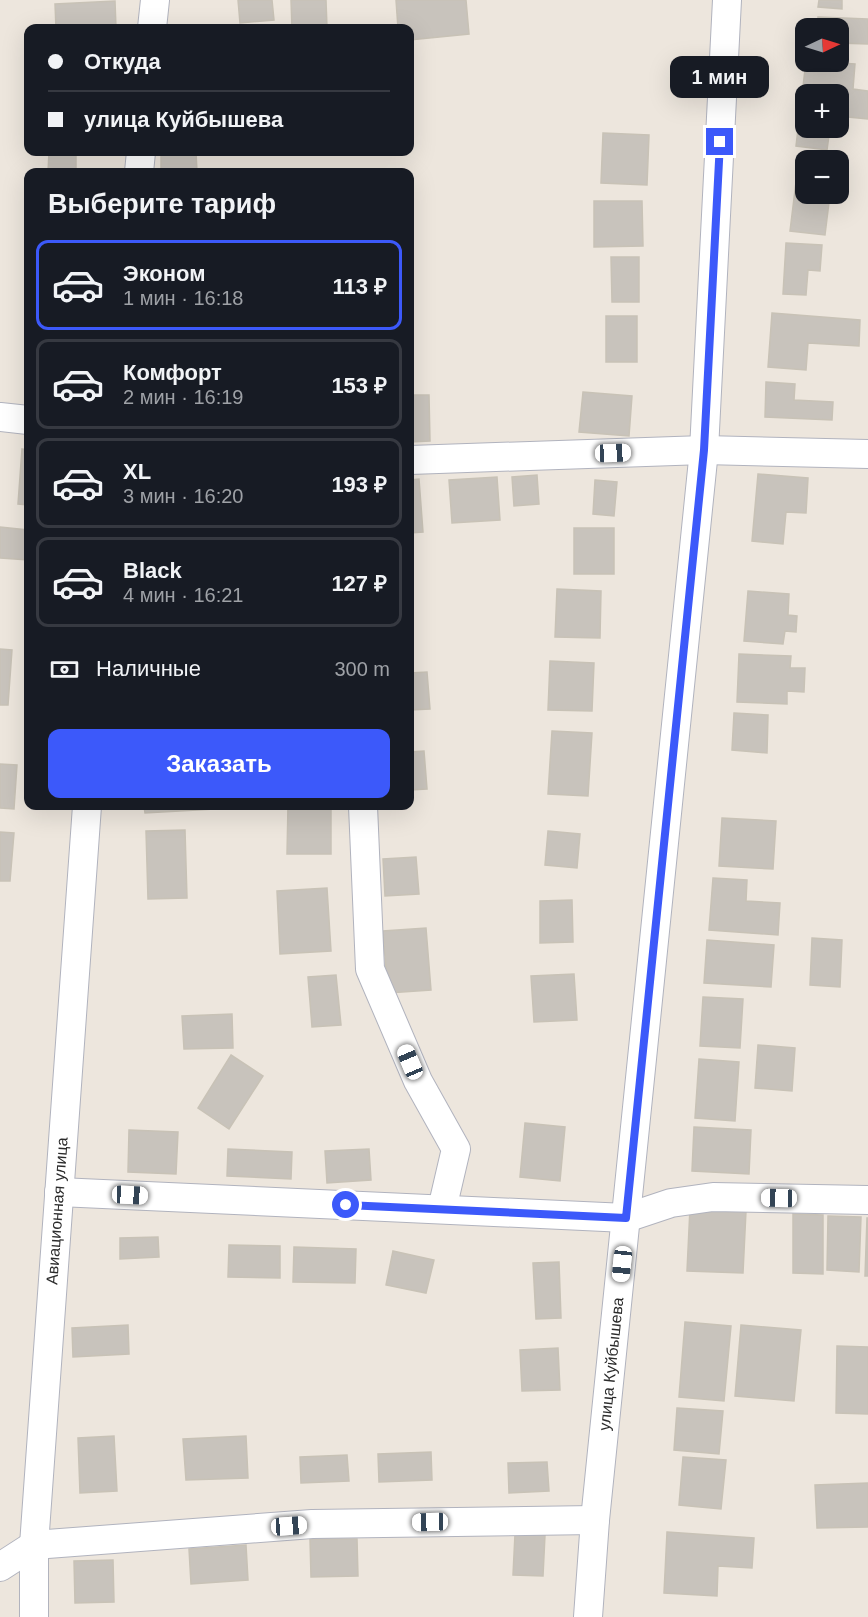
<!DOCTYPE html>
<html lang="ru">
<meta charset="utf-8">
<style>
body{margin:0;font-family:Helvetica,sans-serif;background:#242831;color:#f1f3f6;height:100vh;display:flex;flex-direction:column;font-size:22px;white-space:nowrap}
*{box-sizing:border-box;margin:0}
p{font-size:20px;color:#9ea1a6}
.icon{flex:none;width:33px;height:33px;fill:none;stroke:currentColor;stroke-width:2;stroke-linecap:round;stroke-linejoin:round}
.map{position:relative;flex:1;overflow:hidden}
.side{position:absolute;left:24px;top:168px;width:390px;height:642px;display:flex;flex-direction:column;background:#171b24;border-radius:12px;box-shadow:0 6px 24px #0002}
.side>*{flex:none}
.banner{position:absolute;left:24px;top:24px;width:390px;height:132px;border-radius:12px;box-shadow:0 6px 24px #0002;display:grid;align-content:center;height:132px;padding:0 24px;background:#171b24}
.needle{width:39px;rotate:86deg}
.controls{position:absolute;left:795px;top:18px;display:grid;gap:12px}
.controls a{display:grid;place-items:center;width:54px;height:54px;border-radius:12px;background:#171b24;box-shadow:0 6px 24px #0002;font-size:30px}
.end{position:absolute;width:27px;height:27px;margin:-14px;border:8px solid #3c59fa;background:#fff;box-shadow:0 0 0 3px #fff}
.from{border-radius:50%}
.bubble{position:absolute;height:42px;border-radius:12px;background:#171b24;box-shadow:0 6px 24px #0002;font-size:20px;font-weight:800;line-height:42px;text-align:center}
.car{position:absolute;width:18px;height:36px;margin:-18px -9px;border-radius:8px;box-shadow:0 0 4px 2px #0007;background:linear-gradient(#fff 24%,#345 0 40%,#fff 0 76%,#345 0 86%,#fff 0)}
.banner b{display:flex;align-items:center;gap:21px;height:57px;font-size:22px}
.banner b+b{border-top:2px solid #363941}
.banner i{width:15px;height:15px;background:#f1f3f6}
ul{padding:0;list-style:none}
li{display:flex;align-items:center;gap:18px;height:90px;margin:0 12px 9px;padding:0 12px;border:3px solid #363941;border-radius:12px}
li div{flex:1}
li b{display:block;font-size:22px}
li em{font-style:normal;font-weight:800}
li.current{border-color:#3c59fa}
li>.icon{width:54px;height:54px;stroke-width:1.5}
h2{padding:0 24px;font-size:27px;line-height:72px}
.pay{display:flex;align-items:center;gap:15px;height:66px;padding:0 24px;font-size:22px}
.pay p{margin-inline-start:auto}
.cta{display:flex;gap:12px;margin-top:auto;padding:12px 24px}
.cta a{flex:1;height:69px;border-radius:12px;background:#3c59fa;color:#fff;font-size:24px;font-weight:800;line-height:69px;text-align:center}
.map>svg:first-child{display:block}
.building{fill:#c8c3bc;stroke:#c8c2b6;stroke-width:1.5}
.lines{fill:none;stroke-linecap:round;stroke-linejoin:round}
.minor-casing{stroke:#b1b3be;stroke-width:30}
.minor{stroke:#fff;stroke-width:28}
.route{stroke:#3c59fa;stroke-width:8}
.labels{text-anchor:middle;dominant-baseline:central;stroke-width:5;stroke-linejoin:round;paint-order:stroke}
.street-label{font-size:16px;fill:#2b2b2b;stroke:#fff}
</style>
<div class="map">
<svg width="868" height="1617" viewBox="0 0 868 1617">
<rect width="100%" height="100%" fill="#ede6dd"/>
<g class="building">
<polygon points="238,0 272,0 274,20 240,23"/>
<polygon points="291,0 326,0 327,28 292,28"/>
<polygon points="396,0 466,0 469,34 410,40 410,28 398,28"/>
<polygon points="819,0 842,0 842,9 818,7"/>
<polygon points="115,1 116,28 56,28 55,4"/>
<polygon points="818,17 868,19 868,44 838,43 838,28 817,28"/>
<polygon points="806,61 855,64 853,89 868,91 868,119 838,116 838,94 806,94 806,128 830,128 827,150 796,146"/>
<polygon points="603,133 649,135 647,185 601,183"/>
<polygon points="49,152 76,152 76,172 48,172"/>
<polygon points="161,152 196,152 197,172 161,172"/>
<polygon points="796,182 806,183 806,194 830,194 825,235 790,231"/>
<polygon points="594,201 642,201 643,246 594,247"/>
<polygon points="786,243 822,245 820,271 808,270 806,295 783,294"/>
<polygon points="611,257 639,257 639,302 612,302"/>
<polygon points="772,313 860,320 859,346 808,343 806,370 768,367"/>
<rect x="606" y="316" width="31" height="46"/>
<polygon points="26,318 28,318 28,379 25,378"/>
<polygon points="766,382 795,384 794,400 833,402 832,420 765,417"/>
<polygon points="583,392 632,396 629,436 579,432"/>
<polygon points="410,395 429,395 430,441 410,442"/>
<polygon points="22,449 28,450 28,505 18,504"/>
<polygon points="758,474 808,478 806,513 786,512 783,544 752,541"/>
<polygon points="537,475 539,504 514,506 512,477"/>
<polygon points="497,477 500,520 452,523 449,480"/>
<polygon points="419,479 423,532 410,533 410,480"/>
<polygon points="595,480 617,482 614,516 593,514"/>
<polygon points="0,527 28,530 28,560 0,558"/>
<rect x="574" y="528" width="40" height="46"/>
<polygon points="557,589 601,591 600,638 555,637"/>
<polygon points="748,591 789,594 788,615 797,616 796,632 785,631 783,644 744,641"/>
<polygon points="0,649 12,650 8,705 0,705"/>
<polygon points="739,654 791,656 790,668 805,668 804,692 787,691 787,704 737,702"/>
<polygon points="550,661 594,663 592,711 548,710"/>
<polygon points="427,672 430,709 410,710 410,673"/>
<polygon points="734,713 768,715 767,753 732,750"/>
<polygon points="552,731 592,733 588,796 548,794"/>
<polygon points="424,751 427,789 410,790 410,752"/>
<polygon points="0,764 17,765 14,809 0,808"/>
<polygon points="144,806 214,806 214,809 145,813"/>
<polygon points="288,806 331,806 331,854 287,854"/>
<polygon points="722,818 776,821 773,869 719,866"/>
<polygon points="185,830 187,898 148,899 146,831"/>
<polygon points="548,831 580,834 577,868 545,865"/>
<polygon points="0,832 14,833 10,881 0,881"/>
<polygon points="416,857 419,894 385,896 383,859"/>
<polygon points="713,878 747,880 746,901 780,903 778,935 709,930"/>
<polygon points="327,888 331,951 280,954 277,891"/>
<polygon points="572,900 573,942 540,943 540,901"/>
<polygon points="426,928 431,990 388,993 383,931"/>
<polygon points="812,938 842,940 840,987 810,985"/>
<polygon points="707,940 774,945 771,987 704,983"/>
<polygon points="574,974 577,1020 534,1022 531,976"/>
<polygon points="336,975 341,1025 312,1027 308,977"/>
<polygon points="703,997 743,999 740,1048 700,1046"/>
<polygon points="232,1014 233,1048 184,1049 182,1016"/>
<polygon points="758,1045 795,1048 792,1091 755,1088"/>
<polygon points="231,1055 263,1076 229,1129 198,1108"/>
<polygon points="699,1059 739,1062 735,1121 695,1118"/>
<polygon points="525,1123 565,1127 560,1181 520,1177"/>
<polygon points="694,1127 751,1130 749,1174 692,1171"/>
<polygon points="129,1130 178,1132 176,1174 128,1172"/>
<polygon points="228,1149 292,1152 291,1179 227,1176"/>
<polygon points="369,1149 371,1180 327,1183 325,1151"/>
<polygon points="690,1208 746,1211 743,1273 687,1271"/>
<polygon points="793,1214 823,1215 823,1274 793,1273"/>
<polygon points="828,1216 861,1217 859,1272 827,1270"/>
<polygon points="867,1218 868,1218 868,1276 865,1276"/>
<polygon points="158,1237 159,1257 120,1259 120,1238"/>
<polygon points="229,1245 280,1246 280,1278 228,1277"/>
<polygon points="294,1247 356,1249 355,1283 293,1282"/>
<polygon points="393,1251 434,1260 426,1293 386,1285"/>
<polygon points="559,1262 561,1318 536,1319 533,1263"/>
<polygon points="685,1322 731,1326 724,1401 679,1397"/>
<polygon points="128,1325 129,1354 73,1357 72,1328"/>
<polygon points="741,1325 801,1330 794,1401 735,1396"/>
<polygon points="837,1346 868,1347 868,1414 836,1413"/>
<polygon points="558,1348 560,1390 522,1391 520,1350"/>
<polygon points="677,1408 723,1411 719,1454 674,1450"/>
<polygon points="114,1436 117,1491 80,1493 78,1438"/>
<polygon points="246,1436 248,1478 186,1480 183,1439"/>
<polygon points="431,1452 432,1480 379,1482 378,1454"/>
<polygon points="347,1455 349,1481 301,1483 300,1457"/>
<polygon points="683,1457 726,1460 721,1509 679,1505"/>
<polygon points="547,1462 549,1491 509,1493 508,1463"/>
<polygon points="868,1483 868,1527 817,1528 815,1485"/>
<polygon points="667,1532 754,1538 752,1568 718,1566 717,1596 664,1593"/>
<polygon points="515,1534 545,1535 543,1576 513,1575"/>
<polygon points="310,1539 357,1539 358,1576 311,1577"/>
<polygon points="246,1545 248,1580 191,1584 189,1549"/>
<polygon points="113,1560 114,1602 75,1603 74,1561"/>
</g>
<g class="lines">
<g class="minor-casing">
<g id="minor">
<polyline points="152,28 155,0"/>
<polyline points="139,172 141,152"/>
<polyline points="0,417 28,420"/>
<polyline points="410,460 704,450 868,454"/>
<polyline points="363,806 370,969 418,1081 456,1149 442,1209"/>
<polyline points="59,1192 626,1218 671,1203 713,1197 868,1200"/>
<polyline points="0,1567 34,1545 312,1524 595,1520"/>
<polyline points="34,1617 34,1545 87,806"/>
<polyline points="588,1617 595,1520 704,450 727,0"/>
</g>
</g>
<use href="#minor" class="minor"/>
</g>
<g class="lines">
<polyline class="route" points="346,1205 626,1218 704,450 720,142"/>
</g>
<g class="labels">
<g class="street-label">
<text transform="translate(57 1211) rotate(-86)">Авиационная улица</text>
<text transform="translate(611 1364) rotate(-84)">улица Куйбышева</text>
</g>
</g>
</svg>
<div class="controls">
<a><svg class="needle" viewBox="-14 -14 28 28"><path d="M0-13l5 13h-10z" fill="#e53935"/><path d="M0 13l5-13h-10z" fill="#9ea1a6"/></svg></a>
<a>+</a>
<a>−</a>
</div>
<i class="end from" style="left:346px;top:1205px"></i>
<i class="end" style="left:720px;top:142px"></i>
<div class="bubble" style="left:670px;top:56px;width:99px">1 мин</div>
<i class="car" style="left:613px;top:453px;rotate:88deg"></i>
<i class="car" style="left:410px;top:1062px;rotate:337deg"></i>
<i class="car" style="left:130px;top:1195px;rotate:93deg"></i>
<i class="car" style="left:779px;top:1198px;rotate:271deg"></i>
<i class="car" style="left:622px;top:1264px;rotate:186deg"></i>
<i class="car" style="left:430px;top:1522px;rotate:269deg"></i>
<i class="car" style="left:289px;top:1526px;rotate:86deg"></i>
<div class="banner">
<b><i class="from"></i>Откуда</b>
<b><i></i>улица Куйбышева</b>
</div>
<section class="side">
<h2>Выберите тариф</h2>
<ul>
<li class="current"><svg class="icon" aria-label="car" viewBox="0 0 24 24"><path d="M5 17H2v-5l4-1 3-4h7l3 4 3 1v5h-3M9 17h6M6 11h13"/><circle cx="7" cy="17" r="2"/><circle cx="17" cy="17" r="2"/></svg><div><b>Эконом</b><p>1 мин · 16:18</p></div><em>113 ₽</em></li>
<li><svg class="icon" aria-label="car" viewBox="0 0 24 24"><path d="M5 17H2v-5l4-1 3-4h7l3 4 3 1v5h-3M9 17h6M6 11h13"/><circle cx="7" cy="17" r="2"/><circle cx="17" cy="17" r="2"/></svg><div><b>Комфорт</b><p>2 мин · 16:19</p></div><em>153 ₽</em></li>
<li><svg class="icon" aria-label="car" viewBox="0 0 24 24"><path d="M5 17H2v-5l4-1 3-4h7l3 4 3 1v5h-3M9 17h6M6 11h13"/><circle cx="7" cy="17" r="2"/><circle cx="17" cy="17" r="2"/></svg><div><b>XL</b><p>3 мин · 16:20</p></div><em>193 ₽</em></li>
<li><svg class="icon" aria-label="car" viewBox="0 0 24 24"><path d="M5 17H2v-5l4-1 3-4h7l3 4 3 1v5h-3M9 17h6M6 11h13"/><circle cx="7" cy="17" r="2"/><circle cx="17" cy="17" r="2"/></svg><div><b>Black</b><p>4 мин · 16:21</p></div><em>127 ₽</em></li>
</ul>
<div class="pay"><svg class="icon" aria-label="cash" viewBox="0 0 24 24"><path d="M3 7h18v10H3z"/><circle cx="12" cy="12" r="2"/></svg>Наличные<p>300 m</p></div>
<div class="cta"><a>Заказать</a></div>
</section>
</div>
